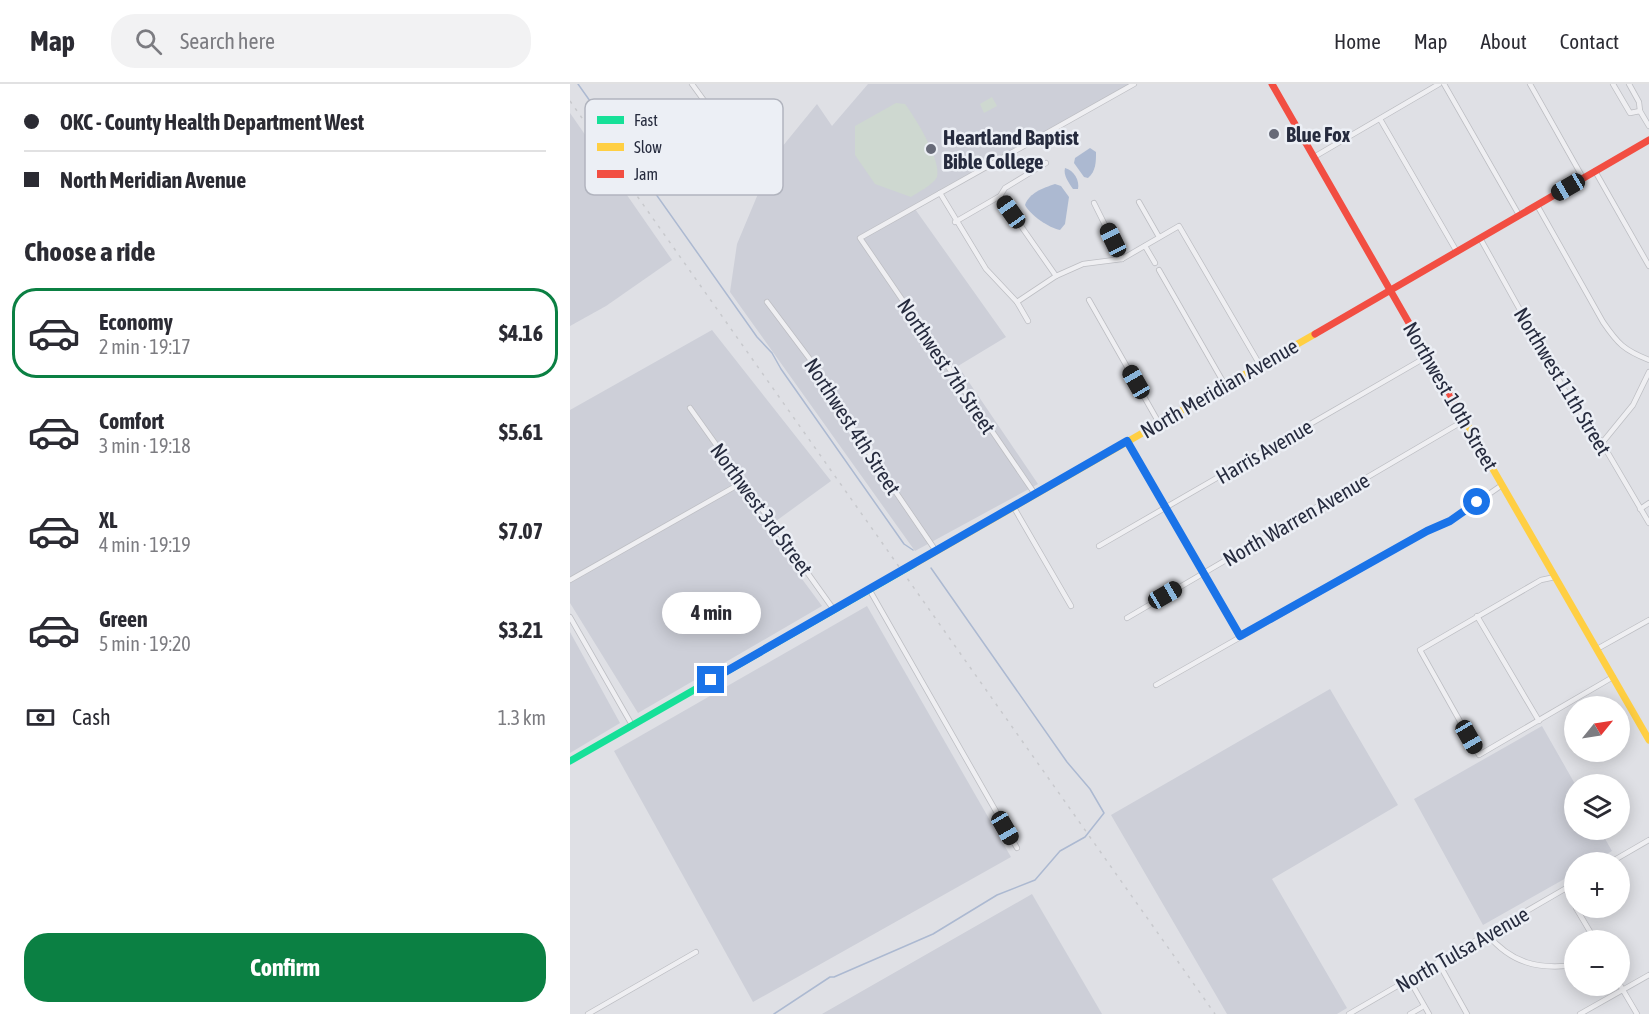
<!DOCTYPE html>
<meta charset="utf-8">
<style>
body{margin:0;font-family:"Asap Condensed",sans-serif;background:#f2f2f3;color:#2b2b33;height:100vh;display:flex;flex-direction:column;font-size:22px;white-space:nowrap}
*{box-sizing:border-box;margin:0}
p{font-size:20px;color:#7c7c81}
.icon{flex:none;width:33px;height:33px;fill:none;stroke:currentColor;stroke-width:2;stroke-linecap:round;stroke-linejoin:round}
.map{position:relative;flex:1;overflow:hidden}
.drawer{display:flex;flex-direction:column;background:#fff;width:570px}
.drawer>*{flex:none}
.banner{display:grid;align-content:center;height:132px;padding:0 24px;background:#fff}
.needle{width:39px;rotate:60deg}
.buttons{position:absolute;left:994px;top:612px;display:grid;gap:12px}
.buttons a{display:grid;place-items:center;width:66px;height:66px;border-radius:50%;background:#fff;box-shadow:0 3px 15px #0003;font-size:30px}
.end{position:absolute;width:27px;height:27px;margin:-14px;border:8px solid #1a73e8;background:#fff;box-shadow:0 0 0 3px #fff}
.from{border-radius:50%}
.bubble{position:absolute;height:42px;border-radius:21px;background:#fff;box-shadow:0 3px 15px #0003;font-size:20px;font-weight:700;line-height:42px;text-align:center}
.car{position:absolute;width:18px;height:36px;margin:-18px -9px;border-radius:8px;box-shadow:0 0 4px 2px #0007;background:linear-gradient(#222 24%,#8ab4d8 0 40%,#222 0 76%,#8ab4d8 0 86%,#222 0)}
.banner b{display:flex;align-items:center;gap:21px;height:57px;font-size:22px}
.banner b+b{border-top:2px solid #e1e1e2}
.banner i{width:15px;height:15px;background:#2b2b33}
ul{padding:0;list-style:none}
li{display:flex;align-items:center;gap:18px;height:90px;margin:0 12px 9px;padding:0 12px;border:3px solid transparent;border-radius:24px}
li div{flex:1}
li b{display:block;font-size:22px}
li em{font-style:normal;font-weight:700}
li.on{border-color:#0b8043}
li>.icon{width:54px;height:54px;stroke-width:1.5}
h2{padding:0 24px;font-size:27px;line-height:72px}
.pay{display:flex;align-items:center;gap:15px;height:66px;padding:0 24px;font-size:22px}
.pay p{margin-inline-start:auto}
.action{display:flex;gap:12px;margin-top:auto;padding:12px 24px}
.action a{flex:1;height:69px;border-radius:24px;background:#0b8043;color:#fff;font-size:24px;font-weight:700;line-height:69px;text-align:center}
header{display:flex;align-items:center;gap:36px;box-sizing:border-box;height:84px;padding:0 30px;background:#fff;border-bottom:2px solid #e1e1e2}
header strong{font-size:28px}
nav{display:flex;gap:33px;margin-inline-start:auto;font-size:21px}
.search{width:420px;height:54px;background:#f2f2f3;display:flex;align-items:center;gap:15px;box-sizing:border-box;padding:0 21px;border-radius:24px;color:#7c7c81;font-size:22px}
main{display:flex;flex:1;min-height:0}
.map>svg:first-child{display:block}
.built{fill:#cdcfd8}
.green{fill:#ced8d0}
.water{fill:#acb9d1}
.lines{fill:none;stroke-linecap:round;stroke-linejoin:round}
.stream{stroke:#acb9d1;stroke-width:1.5}
.street-casing{stroke:#bdbec3;stroke-width:6}
.street{stroke:#efeff2;stroke-width:4.5}
.fast{stroke:#16e098;stroke-width:7}
.slow{stroke:#ffcf43;stroke-width:7}
.jam{stroke:#f24e42;stroke-width:7}
.rail{stroke:#c8c9cd;stroke-width:1.5;stroke-dasharray:3 6;stroke-linecap:butt}
.route{stroke:#1a73e8;stroke-width:8}
.poi-dot{fill:#676a78;stroke:#eceff5;stroke-width:2}
.labels{text-anchor:middle;dominant-baseline:central;stroke-width:5;stroke-linejoin:round;paint-order:stroke}
.poi-label{font-size:21px;font-weight:bold;fill:#262b3e;stroke:#eceff5;text-anchor:start}
.street-label{font-size:21px;fill:#262b3e;stroke:#eceff5}
.key{fill:#eceff5;stroke:#b1b4be;stroke-width:1.5}
.key-label{font-size:16px;fill:#262b3e}
</style>
<header>
<strong>Map</strong>
<div class="search"><svg class="icon" aria-label="search" viewBox="0 0 24 24"><circle cx="10" cy="10" r="6"/><path d="M15 15l6 6"/></svg>Search here</div>
<nav><a>Home</a><a>Map</a><a>About</a><a>Contact</a></nav>
</header>
<main>
<section class="drawer">
<div class="banner">
<b><i class="from"></i>OKC - County Health Department West</b>
<b><i></i>North Meridian Avenue</b>
</div>
<h2>Choose a ride</h2>
<ul>
<li class="on"><svg class="icon" aria-label="car" viewBox="0 0 24 24"><path d="M5 17H2v-5l4-1 3-4h7l3 4 3 1v5h-3M9 17h6M6 11h13"/><circle cx="7" cy="17" r="2"/><circle cx="17" cy="17" r="2"/></svg><div><b>Economy</b><p>2 min · 19:17</p></div><em>$4.16</em></li>
<li><svg class="icon" aria-label="car" viewBox="0 0 24 24"><path d="M5 17H2v-5l4-1 3-4h7l3 4 3 1v5h-3M9 17h6M6 11h13"/><circle cx="7" cy="17" r="2"/><circle cx="17" cy="17" r="2"/></svg><div><b>Comfort</b><p>3 min · 19:18</p></div><em>$5.61</em></li>
<li><svg class="icon" aria-label="car" viewBox="0 0 24 24"><path d="M5 17H2v-5l4-1 3-4h7l3 4 3 1v5h-3M9 17h6M6 11h13"/><circle cx="7" cy="17" r="2"/><circle cx="17" cy="17" r="2"/></svg><div><b>XL</b><p>4 min · 19:19</p></div><em>$7.07</em></li>
<li><svg class="icon" aria-label="car" viewBox="0 0 24 24"><path d="M5 17H2v-5l4-1 3-4h7l3 4 3 1v5h-3M9 17h6M6 11h13"/><circle cx="7" cy="17" r="2"/><circle cx="17" cy="17" r="2"/></svg><div><b>Green</b><p>5 min · 19:20</p></div><em>$3.21</em></li>
</ul>
<div class="pay"><svg class="icon" aria-label="cash" viewBox="0 0 24 24"><path d="M3 7h18v10H3z"/><circle cx="12" cy="12" r="2"/></svg>Cash<p>1.3 km</p></div>
<div class="action"><a>Confirm</a></div>
</section>
<div class="map">
<svg width="1079" height="930" viewBox="0 0 1079 930">
<rect width="100%" height="100%" fill="#dfe0e5"/>
<g class="built">
<polygon points="298,0 560,0 345,125 436,253 388,282 468,400 345,467 160,208 167,160 203,74 247,20 262,42"/>
<polygon points="0,29 102,176 36,222 0,242"/>
<polygon points="142,246 261,397 195,445 252,522 68,629 0,519 0,326"/>
<polygon points="297,522 441,773 183,918 44,667"/>
<polygon points="0,548 50,639 0,669"/>
<polygon points="760,605 828,721 702,795 777,924 767,930 657,930 541,731"/>
<polygon points="972,642 1005,700 1005,746 1030,746 1042,767 1023,778 1005,778 1005,789 913,841 844,715"/>
<polygon points="462,810 532,930 252,930"/>
</g>
<g class="green">
<polygon points="422,13 427,22 414,29 410,20"/>
<path d="M326,19L335,20C345,33 372,77 367,93C363,101 348,108 341,113L305,100L285,71V42Z"/>
</g>
<g class="water">
<path d="M520,64L526,68C526,78 526,87 518,94L514,93L504,79L505,74Z"/>
<path d="M495,84C504,86 510,97 508,105H503C499,99 493,91 495,84Z"/>
<path d="M485,100L491,102L499,113L495,140L490,146C479,144 460,131 455,121C459,109 473,104 485,100Z"/>
</g>
<g class="lines">
<g class="stream">
<polyline points="8,0 187,253 202,269 211,285 334,460 343,466"/>
<polyline points="204,930 260,893 264,893 363,850 427,811 465,796 490,767 515,753 534,729 520,705 497,678 361,484"/>
</g>
<g class="street-casing">
<g id="street">
<polyline points="122,0 154,44 158,59"/>
<polyline points="874,0 949,131"/>
<polyline points="960,0 1013,94"/>
<polyline points="1043,0 1060,29 1070,27 1079,42"/>
<polyline points="1059,0 1069,18 1070,27"/>
<polyline points="810,35 887,168"/>
<polyline points="744,73 869,0"/>
<polyline points="1025,87 1079,182"/>
<polyline points="370,109 416,185 447,218 458,237"/>
<polyline points="430,112 486,192"/>
<polyline points="569,118 589,153"/>
<polyline points="524,119 552,175"/>
<path d="M967,121L1033,238C1048,260 1054,266 1079,276"/>
<polyline points="385,138 430,112 435,104 476,79"/>
<polyline points="910,154 994,305 1032,359 1079,439"/>
<polyline points="575,162 585,179"/>
<polyline points="589,186 655,301"/>
<polyline points="519,216 589,339"/>
<polyline points="197,218 245,282 267,322 366,467"/>
<polyline points="447,218 486,192 513,180 552,175 609,142 690,281"/>
<polyline points="120,324 264,526"/>
<polyline points="557,357 670,552"/>
<polyline points="1032,359 1063,321 1079,288"/>
<polyline points="465,410 290,154 564,0"/>
<polyline points="443,422 501,522"/>
<polyline points="1070,425 1079,419"/>
<polyline points="529,462 858,272"/>
<polyline points="985,493 971,496 850,566 909,671 1043,593"/>
<polyline points="0,496 173,398"/>
<polyline points="299,505 447,764"/>
<polyline points="907,532 969,637"/>
<polyline points="0,533 62,641"/>
<polyline points="557,534 895,336"/>
<polyline points="1027,565 1079,536"/>
<polyline points="586,601 857,447 880,437 932,401"/>
<polyline points="1041,778 1079,756"/>
<polyline points="996,805 1005,821"/>
<polyline points="1006,824 1025,856"/>
<path d="M917,850C941,879 968,886 1005,881"/>
<polyline points="868,878 897,930"/>
<polyline points="839,895 859,930"/>
<polyline points="1050,901 1067,930"/>
<polyline points="18,930 126,868"/>
<polyline points="779,930 1005,799"/>
<polyline points="840,930 854,922"/>
<polyline points="1010,930 1079,891"/>
</g>
</g>
<use href="#street" class="street"/>
<polyline class="fast" points="0,677 344,480"/>
<g class="slow">
<polyline points="890,328 1079,656"/>
<polyline points="344,480 745,250"/>
</g>
<g class="jam">
<polyline points="702,0 890,328"/>
<polyline points="745,250 1079,56"/>
</g>
<polyline class="rail" points="0,17 645,930"/>
</g>
<g class="lines">
<polyline class="route" points="141,596 557,357 670,552 857,447 880,437 907,418"/>
</g>
<g class="poi-dot">
<circle cx="704" cy="50" r="6"/>
<circle cx="361" cy="65" r="6"/>
</g>
<g class="labels">
<g class="poi-label">
<text x="716" y="50">Blue Fox</text>
<text x="373" y="53">Heartland Baptist<tspan x="373" dy="24">Bible College</tspan></text>
</g>
<g class="street-label">
<text transform="translate(377 282) rotate(56)">Northwest 7th Street</text>
<text transform="translate(993 297) rotate(59)">Northwest 11th Street</text>
<text transform="translate(649 304) rotate(-30)">North Meridian Avenue</text>
<text transform="translate(881 312) rotate(60)">Northwest 10th Street</text>
<text transform="translate(283 342) rotate(57)">Northwest 4th Street</text>
<text transform="translate(694 367) rotate(-30)">Harris Avenue</text>
<text transform="translate(192 425) rotate(54)">Northwest 3rd Street</text>
<text transform="translate(726 435) rotate(-30)">North Warren Avenue</text>
<text transform="translate(892 865) rotate(-30)">North Tulsa Avenue</text>
</g>
</g>
<rect x="15" y="15" width="198" height="96" rx="9" class="key"/>
<rect x="27" y="32" width="27" height="8" fill="#16e098"/>
<rect x="27" y="59" width="27" height="8" fill="#ffcf43"/>
<rect x="27" y="86" width="27" height="8" fill="#f24e42"/>
<g class="key-label">
<text x="64" y="42">Fast</text>
<text x="64" y="69">Slow</text>
<text x="64" y="96">Jam</text>
</g>
</svg>
<div class="buttons">
<a><svg class="needle" viewBox="-14 -14 28 28"><path d="M0-13l5 13h-10z" fill="#e53935"/><path d="M0 13l5-13h-10z" fill="#7c7c81"/></svg></a>
<a><svg class="icon" aria-label="layers" viewBox="0 0 24 24"><path d="M12 4l9 5-9 5-9-5zM3 14l9 5 9-5"/></svg></a>
<a>+</a>
<a>−</a>
</div>
<i class="end from" style="left:907px;top:418px"></i>
<i class="end" style="left:141px;top:596px"></i>
<div class="bubble" style="left:92px;top:508px;width:99px">4 min</div>
<i class="car" style="left:998px;top:103px;rotate:240deg"></i>
<i class="car" style="left:441px;top:128px;rotate:325deg"></i>
<i class="car" style="left:543px;top:156px;rotate:334deg"></i>
<i class="car" style="left:566px;top:298px;rotate:330deg"></i>
<i class="car" style="left:595px;top:511px;rotate:60deg"></i>
<i class="car" style="left:899px;top:653px;rotate:150deg"></i>
<i class="car" style="left:435px;top:744px;rotate:150deg"></i>
</div>
</main>
